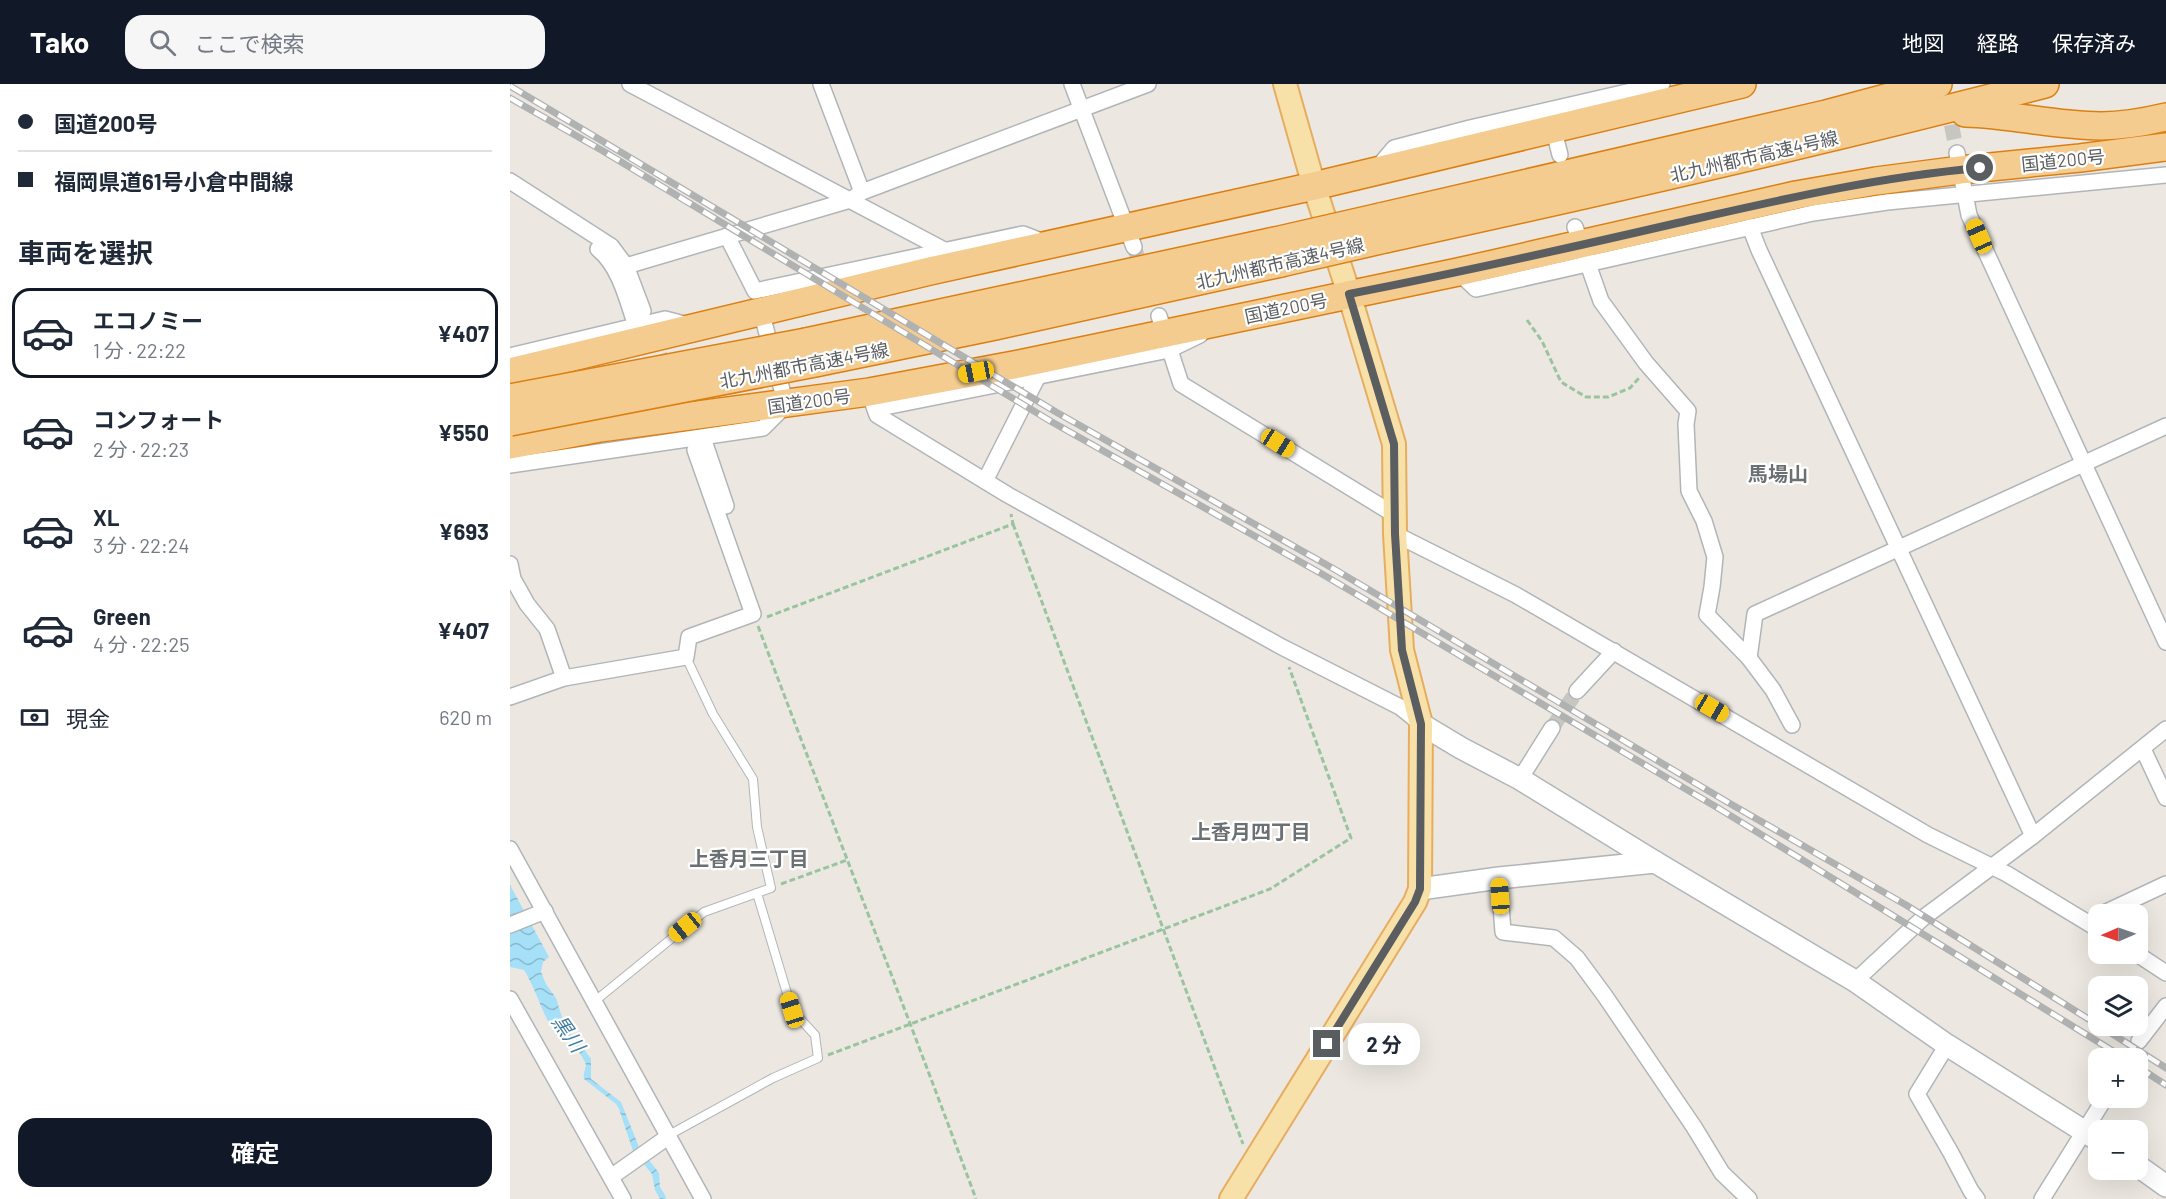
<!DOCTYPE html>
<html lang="ja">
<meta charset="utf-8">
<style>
body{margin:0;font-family:Barlow,"Noto Sans JP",sans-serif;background:#f6f6f7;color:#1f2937;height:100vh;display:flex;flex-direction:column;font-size:22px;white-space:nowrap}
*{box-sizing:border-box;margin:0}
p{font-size:20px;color:#747a83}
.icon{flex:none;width:33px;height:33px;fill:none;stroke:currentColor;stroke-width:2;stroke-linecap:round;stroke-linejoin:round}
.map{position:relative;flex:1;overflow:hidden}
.details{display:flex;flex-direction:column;background:#fff;width:510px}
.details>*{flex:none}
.banner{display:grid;align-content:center;height:132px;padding:0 18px;background:#fff}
.needle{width:39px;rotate:268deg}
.controls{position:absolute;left:1578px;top:820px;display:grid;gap:12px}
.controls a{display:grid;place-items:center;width:60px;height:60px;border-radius:12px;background:#fff;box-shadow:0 6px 24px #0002;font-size:30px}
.end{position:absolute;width:27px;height:27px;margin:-14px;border:8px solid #5a5e61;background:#fff;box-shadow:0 0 0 3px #fff}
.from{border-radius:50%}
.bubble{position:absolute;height:42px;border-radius:18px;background:#fff;box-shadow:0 6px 24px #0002;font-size:20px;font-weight:700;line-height:42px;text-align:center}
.car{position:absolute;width:18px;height:36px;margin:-18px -9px;border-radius:8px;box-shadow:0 0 4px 2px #0007;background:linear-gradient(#f5c518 24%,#345 0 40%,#f5c518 0 76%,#345 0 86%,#f5c518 0)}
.banner b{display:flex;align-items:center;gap:21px;height:57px;font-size:22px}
.banner b+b{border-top:2px solid #e0e1e3}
.banner i{width:15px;height:15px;background:#1f2937}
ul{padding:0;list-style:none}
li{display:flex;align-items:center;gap:18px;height:90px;margin:0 12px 9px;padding:0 6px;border:3px solid transparent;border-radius:18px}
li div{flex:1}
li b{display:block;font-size:22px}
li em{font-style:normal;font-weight:700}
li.active{border-color:#111827}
li>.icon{width:54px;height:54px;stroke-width:1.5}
h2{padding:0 18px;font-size:27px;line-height:72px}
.pay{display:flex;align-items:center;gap:15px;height:66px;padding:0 18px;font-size:22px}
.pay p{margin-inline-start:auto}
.button{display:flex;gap:12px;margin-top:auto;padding:12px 18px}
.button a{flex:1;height:69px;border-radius:18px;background:#111827;color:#fff;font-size:24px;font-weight:700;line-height:69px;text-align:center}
header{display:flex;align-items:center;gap:36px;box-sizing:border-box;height:84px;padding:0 30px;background:#111827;color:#fff}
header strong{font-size:28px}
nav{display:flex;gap:33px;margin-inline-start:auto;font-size:21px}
.search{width:420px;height:54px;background:#f6f6f7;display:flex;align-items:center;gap:15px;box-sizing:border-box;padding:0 21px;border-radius:18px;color:#747a83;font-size:22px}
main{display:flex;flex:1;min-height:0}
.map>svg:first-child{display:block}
.water{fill:url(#water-waves)}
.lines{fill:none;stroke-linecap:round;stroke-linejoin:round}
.street-tunnel{stroke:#c8c6c1;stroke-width:15;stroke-dasharray:15 8;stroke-linecap:butt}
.lane-casing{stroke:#b2b5b8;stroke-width:10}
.street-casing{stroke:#b2b5b8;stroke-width:18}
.secondary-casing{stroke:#b1b5b8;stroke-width:24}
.primary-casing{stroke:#e6ad60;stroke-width:26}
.highway-casing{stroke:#dc7f11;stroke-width:30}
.path{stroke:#9ac4a0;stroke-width:3;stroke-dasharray:6 3;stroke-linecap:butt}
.lane{stroke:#fff;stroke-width:8}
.street{stroke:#fff;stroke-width:15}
.secondary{stroke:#fff;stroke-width:21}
.primary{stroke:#f8e0a9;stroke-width:22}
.highway{stroke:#f4cc90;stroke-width:27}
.rail-casing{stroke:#b0b1b1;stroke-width:7}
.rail{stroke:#fff;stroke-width:4.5;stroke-dasharray:14;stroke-linecap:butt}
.highway-bridge-casing{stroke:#dc7f11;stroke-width:30;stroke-linecap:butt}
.highway-bridge{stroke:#f4cc90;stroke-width:27}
.route{stroke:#5a5e61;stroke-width:8}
.labels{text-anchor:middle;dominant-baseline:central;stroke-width:4.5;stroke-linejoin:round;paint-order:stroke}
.street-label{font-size:18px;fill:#5a5e61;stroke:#fff}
.neighbourhood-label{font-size:20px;font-weight:bold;fill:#6b7073;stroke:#fff}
.water-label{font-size:20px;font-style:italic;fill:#417da0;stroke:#fff}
</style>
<header>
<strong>Tako</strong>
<div class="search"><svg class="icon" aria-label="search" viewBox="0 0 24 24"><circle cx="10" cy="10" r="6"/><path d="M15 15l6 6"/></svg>ここで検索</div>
<nav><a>地図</a><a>経路</a><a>保存済み</a></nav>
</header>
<main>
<section class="details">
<div class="banner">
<b><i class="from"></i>国道200号</b>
<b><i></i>福岡県道61号小倉中間線</b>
</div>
<h2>車両を選択</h2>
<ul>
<li class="active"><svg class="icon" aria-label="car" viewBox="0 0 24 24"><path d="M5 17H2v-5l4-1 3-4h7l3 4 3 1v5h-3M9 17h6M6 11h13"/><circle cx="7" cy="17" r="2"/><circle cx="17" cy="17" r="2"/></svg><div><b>エコノミー</b><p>1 分 · 22:22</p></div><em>¥407</em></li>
<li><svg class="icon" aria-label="car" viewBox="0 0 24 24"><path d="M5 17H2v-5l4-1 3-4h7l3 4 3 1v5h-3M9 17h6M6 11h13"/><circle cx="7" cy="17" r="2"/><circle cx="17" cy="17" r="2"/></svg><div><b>コンフォート</b><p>2 分 · 22:23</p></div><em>¥550</em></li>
<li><svg class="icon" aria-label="car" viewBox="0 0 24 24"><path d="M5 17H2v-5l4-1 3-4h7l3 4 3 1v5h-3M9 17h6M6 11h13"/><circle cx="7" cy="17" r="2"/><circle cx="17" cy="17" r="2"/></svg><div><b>XL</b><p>3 分 · 22:24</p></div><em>¥693</em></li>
<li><svg class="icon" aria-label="car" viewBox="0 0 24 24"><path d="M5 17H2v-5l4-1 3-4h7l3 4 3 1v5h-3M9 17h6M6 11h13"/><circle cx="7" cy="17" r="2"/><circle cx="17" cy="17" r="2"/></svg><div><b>Green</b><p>4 分 · 22:25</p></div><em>¥407</em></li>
</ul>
<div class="pay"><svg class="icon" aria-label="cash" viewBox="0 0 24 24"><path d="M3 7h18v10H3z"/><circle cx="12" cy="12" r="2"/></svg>現金<p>620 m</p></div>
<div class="button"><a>確定</a></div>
</section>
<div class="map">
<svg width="1656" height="1115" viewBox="0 0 1656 1115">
<defs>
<pattern id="water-waves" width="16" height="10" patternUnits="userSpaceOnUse" patternTransform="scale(1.5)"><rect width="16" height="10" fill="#a5e0f8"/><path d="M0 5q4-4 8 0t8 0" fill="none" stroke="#89b9cc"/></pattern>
</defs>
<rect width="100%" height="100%" fill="#ece8e1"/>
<path class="water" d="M0,801L39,873L33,878L31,888L36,900L46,914L56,946L66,954L81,975V995L111,1018L129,1063L149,1089L150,1103L155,1111L156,1115H150L145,1106L142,1090L123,1067L109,1025L106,1020L74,995C73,989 75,987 76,981C76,978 62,956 59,954C52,951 47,954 43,946C31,927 26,905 14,886L0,883Z"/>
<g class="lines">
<g class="street-tunnel">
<polyline points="1437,18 1447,69"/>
<polyline points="624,163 649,232"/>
<polyline points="142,249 175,339"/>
<polyline points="1042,644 1067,607"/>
<polyline points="1619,975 1629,957"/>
</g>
<g class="lane-casing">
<g id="lane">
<polyline points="85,917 194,828 261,804 247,743 243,695 203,630 176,573"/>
<polyline points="159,1051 263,994 308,974 305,951 282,926 247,809"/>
</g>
</g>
<g class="street-casing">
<g id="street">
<polyline points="120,0 434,166"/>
<polyline points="311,0 352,108"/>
<polyline points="562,0 624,163"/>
<polyline points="1042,39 1050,71"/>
<polyline points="1447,69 1459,131 1656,558"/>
<polyline points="867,84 884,64 960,44 1152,0"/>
<polyline points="0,97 101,162 116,182 133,227"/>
<polyline points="1065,143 1091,217 1136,279 1178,327 1176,340 1179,407 1194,437 1205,473 1202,503 1197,531 1239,574 1263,606 1282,641"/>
<polyline points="1240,143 1249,166 1523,752"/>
<polyline points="217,152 245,207 513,150 536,159"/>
<path d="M88,165C110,183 117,216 126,242"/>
<polyline points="116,182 340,116 352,108 638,0"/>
<polyline points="948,188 966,205 1303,129 1377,118 1656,91"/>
<polyline points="649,232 671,300 885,431"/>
<polyline points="0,272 155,235 178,241"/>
<polyline points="359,308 367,331 498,411 772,563 890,623 911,640"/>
<polyline points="365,325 659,266 690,251"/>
<polyline points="193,354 216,422"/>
<polyline points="0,381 253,344 276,321 251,227"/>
<polyline points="475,397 527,294"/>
<polyline points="885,450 1006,511 1418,751 1497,790 1588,845"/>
<polyline points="0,480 3,495 17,520 37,545 54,594"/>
<polyline points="1239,574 1245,530 1656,342"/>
<polyline points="1067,607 1104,567"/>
<polyline points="0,613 54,594 176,573 179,553 243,530 185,366"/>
<polyline points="1633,665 1656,714"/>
<polyline points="1010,695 1042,644"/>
<polyline points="0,765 193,1115"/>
<polyline points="989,794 993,848 1044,854 1067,874 1095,912 1184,1043 1212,1089 1239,1115"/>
<polyline points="1590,831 1656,800"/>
<polyline points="0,841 35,827"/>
<polyline points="1627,870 1656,889"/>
<polyline points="1345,897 1413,834 1523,752 1656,645"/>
<polyline points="0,915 113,1115"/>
<polyline points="1629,957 1656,922"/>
<polyline points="1437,961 1407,1010 1441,1069 1461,1107 1467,1115"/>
<polyline points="101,1093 152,1057 159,1051"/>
<polyline points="1532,1115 1595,1014"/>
</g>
</g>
<g class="secondary-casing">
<g id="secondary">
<polyline points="911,640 951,664 1010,695 1145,778 1345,897 1437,961 1588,1056"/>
<polyline points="910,805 989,794 1145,778"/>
<polyline points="1628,1082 1656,1102"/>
</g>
</g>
<g class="primary-casing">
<polyline id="primary" points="721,1115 905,818 910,805 911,640 892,566 885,450 884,360 839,210 804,102 775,0"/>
</g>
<g class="highway-casing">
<g id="highway">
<path d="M1455,29C1501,30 1545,42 1591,42C1613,42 1635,38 1656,33"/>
<polyline points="870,133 1316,30 1428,0"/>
<path d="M875,155C1096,107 1316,57 1535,0"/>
<polyline points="296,258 765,157"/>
<polyline points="305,279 485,242 771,179"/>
<polyline points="0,288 420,187 804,102 1232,0"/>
<polyline points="0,361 90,344 359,308 509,280 948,188 1286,111 1366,97 1450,86 1570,74 1656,63"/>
</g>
</g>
<g class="path">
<polyline points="1017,236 1032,257 1051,298 1076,313 1098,313 1120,304 1129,294"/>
<polyline points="503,440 733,1060"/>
<polyline points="257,533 503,440 501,430"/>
<path d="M248,542C320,733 395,923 466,1115"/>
<polyline points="271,800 337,776"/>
<polyline points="318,971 760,805 841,754 779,583"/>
</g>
<use href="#lane" class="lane"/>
<use href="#street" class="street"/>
<use href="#secondary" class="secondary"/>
<use href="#primary" class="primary"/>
<use href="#highway" class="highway"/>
<g class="rail-casing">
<g id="rail">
<polyline points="0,2 546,328 824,485 1219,719 1396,821 1588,941"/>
<polyline points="0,14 93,67 542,338 812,490 1208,724 1616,975"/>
<polyline points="1590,942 1656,984"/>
<polyline points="1628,983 1656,1001"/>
</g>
</g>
<use href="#rail" class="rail"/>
<g class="highway-bridge-casing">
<g id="highway-bridge">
<polyline points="765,157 870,133"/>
<polyline points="771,179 875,155"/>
<polyline points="0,314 296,258"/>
<polyline points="0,338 305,279"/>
</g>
</g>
<use href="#highway-bridge" class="highway-bridge"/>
</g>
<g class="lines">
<path class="route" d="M817,960L905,818L910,805L911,640L892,566L885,450L884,360L839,210C947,189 1055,165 1163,140C1265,117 1366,93 1470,84"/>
</g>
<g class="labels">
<g class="street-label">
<text transform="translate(1244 72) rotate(-13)">北九州都市高速4号線</text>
<text transform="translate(1553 76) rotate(-6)">国道200号</text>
<text transform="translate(770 179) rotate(-13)">北九州都市高速4号線</text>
<text transform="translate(776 224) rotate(-12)">国道200号</text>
<text transform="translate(294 281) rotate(-11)">北九州都市高速4号線</text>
<text transform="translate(299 317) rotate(-8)">国道200号</text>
</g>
<g class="neighbourhood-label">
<text x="1268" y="389">馬場山</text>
<text x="741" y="747">上香月四丁目</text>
<text x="239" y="774">上香月三丁目</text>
</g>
<g class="water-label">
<text transform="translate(59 949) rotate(55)">黒川</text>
</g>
</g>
</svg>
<div class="controls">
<a><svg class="needle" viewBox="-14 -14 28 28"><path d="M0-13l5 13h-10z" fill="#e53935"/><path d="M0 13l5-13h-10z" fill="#747a83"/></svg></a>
<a><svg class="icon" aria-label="layers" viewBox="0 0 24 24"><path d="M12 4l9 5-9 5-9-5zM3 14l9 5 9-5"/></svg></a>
<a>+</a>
<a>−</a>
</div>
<i class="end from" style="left:1470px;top:84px"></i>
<i class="end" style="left:817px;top:960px"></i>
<div class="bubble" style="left:838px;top:939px;width:72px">2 分</div>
<i class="car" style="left:1469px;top:152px;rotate:336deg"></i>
<i class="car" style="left:466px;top:288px;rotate:259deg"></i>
<i class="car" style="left:768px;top:359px;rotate:122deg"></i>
<i class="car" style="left:1202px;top:624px;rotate:120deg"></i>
<i class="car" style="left:990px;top:812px;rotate:356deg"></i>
<i class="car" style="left:175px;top:843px;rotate:231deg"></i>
<i class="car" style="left:282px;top:926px;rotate:343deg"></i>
</div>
</main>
